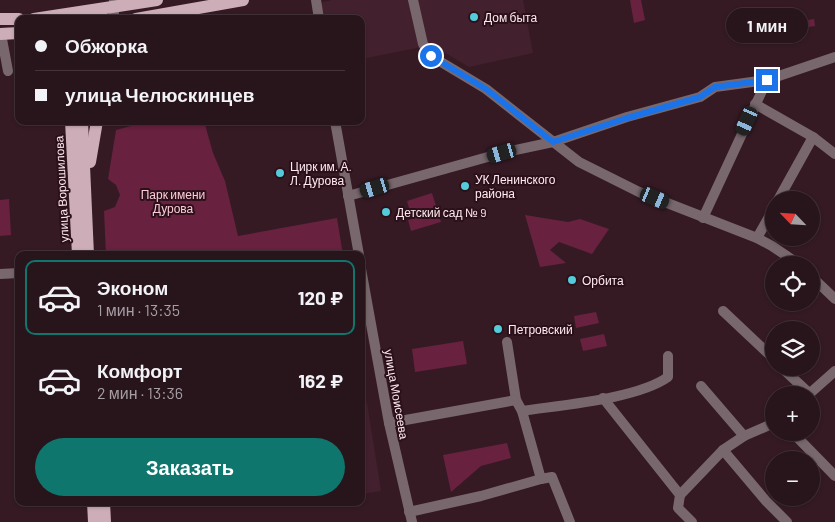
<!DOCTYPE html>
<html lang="ru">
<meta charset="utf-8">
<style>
body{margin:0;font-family:Barlow,sans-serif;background:#301d24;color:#f1f3f6;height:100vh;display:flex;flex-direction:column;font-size:19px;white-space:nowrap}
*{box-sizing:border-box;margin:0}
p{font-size:16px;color:#a59ea3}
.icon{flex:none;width:28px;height:28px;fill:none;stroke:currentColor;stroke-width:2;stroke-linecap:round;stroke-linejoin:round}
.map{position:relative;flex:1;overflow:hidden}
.drawer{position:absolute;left:15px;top:251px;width:350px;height:255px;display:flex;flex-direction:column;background:#28141b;border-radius:10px;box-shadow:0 1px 4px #0004,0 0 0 1px #44333a}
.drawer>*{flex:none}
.guide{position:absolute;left:15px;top:15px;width:350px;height:110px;border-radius:10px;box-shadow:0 1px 4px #0004,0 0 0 1px #44333a;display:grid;align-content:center;height:110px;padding:0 20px;background:#28141b}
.needle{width:32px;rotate:295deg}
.controls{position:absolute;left:765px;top:191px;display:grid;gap:10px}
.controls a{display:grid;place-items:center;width:55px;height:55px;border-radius:50%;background:#28141b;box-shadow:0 1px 4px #0004,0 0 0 1px #44333a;font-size:25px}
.end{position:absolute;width:22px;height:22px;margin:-11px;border:6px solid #1a73e8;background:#fff;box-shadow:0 0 0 2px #fff}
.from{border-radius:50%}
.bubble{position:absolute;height:35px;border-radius:18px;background:#28141b;box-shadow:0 1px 4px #0004,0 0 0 1px #44333a;font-size:16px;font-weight:700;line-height:35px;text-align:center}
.car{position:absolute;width:15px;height:30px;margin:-15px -8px;border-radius:6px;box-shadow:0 0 4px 1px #0007;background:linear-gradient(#222 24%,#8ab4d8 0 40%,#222 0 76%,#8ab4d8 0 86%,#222 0)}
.guide b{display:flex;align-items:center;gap:18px;height:48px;font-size:19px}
.guide b+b{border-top:1px solid #44333a}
.guide i{width:12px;height:12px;background:#f1f3f6}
ul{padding:9px 0 0;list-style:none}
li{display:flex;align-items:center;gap:15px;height:75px;margin:0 10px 8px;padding:0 10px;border:2px solid transparent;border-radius:10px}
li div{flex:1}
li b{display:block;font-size:19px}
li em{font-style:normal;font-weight:700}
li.active{border-color:#0f766e}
li>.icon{width:45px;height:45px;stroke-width:1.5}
.cta{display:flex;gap:10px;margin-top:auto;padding:10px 20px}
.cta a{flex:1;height:58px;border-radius:30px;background:#0f766e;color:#fff;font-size:20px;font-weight:700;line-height:58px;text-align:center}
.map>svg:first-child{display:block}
.built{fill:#43202d}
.green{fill:#68213f}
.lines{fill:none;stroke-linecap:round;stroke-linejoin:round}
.minor{stroke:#78686d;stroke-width:10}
.major{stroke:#cdadb7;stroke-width:12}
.route{stroke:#1a73e8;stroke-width:6}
.poi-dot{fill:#53cbdb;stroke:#2b101a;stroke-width:2}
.labels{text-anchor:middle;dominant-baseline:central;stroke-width:4;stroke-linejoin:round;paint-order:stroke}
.poi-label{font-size:12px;fill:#ffebf1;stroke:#2b101a;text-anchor:start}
.street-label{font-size:12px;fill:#ffebf1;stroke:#2b101a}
.park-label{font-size:12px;fill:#fdcada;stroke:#2b101a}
</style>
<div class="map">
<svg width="835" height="522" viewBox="0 0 835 522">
<rect width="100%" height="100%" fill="#351a24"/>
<g class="built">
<polygon points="332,0 523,0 533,53 469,67 432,45 361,59 361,19 322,19 319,3"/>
<polygon points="367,403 381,491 361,494 361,405"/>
</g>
<g class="green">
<polygon points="630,0 641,0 645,20 634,23"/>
<polygon points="814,19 815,26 766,34 765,27"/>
<polygon points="150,121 204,121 213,153 225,181 238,236 337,218 343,255 106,255 104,211 115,207 120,195 116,185 108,179 116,130"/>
<polygon points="432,193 441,222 411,231 408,220 412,219 407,201"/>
<polygon points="9,199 11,235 0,236 0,200"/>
<polygon points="525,215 568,222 580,219 609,229 592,254 559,242 550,250 566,263 540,267"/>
<polygon points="596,312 599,323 576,328 574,316"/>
<polygon points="604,334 607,346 583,351 580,339"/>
<polygon points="463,341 467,364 415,372 412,349"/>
<polygon points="507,443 511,458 481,466 451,492 443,455"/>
</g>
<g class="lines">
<g class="minor">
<polyline points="114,0 114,19"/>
<polyline points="316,0 319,19"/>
<polyline points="413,0 423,44 431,56 486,89 579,162 639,192 757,238 772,246 800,265"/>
<polyline points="1,34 8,71"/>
<polyline points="755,104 813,137 835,154"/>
<polyline points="335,121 359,255"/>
<polyline points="348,196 502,153 553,142 627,117 700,97 715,87 767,80 835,57"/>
<polyline points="778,200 813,137"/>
<polyline points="703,218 767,80"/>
<polyline points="757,238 774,208"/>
<polyline points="361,269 389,423 412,522"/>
<polyline points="0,274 19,273"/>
<polyline points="811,276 835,299"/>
<polyline points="723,311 774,359"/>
<polyline points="507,342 516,400"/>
<polyline points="782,368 810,394"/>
<polyline points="701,386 744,436"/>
<polyline points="808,395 835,371"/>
<polyline points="603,398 680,495 678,508 692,522"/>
<path d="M522,411C561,405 637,399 668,377V356"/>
<polyline points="389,423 516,400 522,411 541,479 552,477 570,522"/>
<polyline points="792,432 835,476"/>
<polyline points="723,450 766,501 787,522"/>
<polyline points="680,495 723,450 744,436 774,423"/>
<polyline points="409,512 481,496 541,479"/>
</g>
<g class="major">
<polyline points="0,19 19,19"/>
<polyline points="34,19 157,0"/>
<polyline points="136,19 243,0"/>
<polyline points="0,34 19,33"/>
<polyline points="71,121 78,255"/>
<polyline points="82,121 88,255"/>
<polyline points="90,162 97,121"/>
<polyline points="93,502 94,522"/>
<polyline points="104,502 105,522"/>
</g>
</g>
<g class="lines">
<polyline class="route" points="431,56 486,89 553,142 627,118 700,97 715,87 767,80"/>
</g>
<g class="poi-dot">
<circle cx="474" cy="17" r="5"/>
<circle cx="280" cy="173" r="5"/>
<circle cx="465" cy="186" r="5"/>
<circle cx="386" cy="212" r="5"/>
<circle cx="572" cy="280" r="5"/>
<circle cx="498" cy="329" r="5"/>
</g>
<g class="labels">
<g class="poi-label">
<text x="484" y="17">Дом быта</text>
<text x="290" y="166">Цирк им. А.<tspan x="290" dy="14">Л. Дурова</tspan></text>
<text x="475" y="179">УК Ленинского<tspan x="475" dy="14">района</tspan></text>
<text x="396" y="212">Детский сад № 9</text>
<text x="582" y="280">Орбита</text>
<text x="508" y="329">Петровский</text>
</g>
<g class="street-label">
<text transform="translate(61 189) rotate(-93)">улица Ворошилова</text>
<text transform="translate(397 394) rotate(80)">улица Моисеева</text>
</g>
<g class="park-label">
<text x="173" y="194">Парк имени<tspan x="173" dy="14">Дурова</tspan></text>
</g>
</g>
</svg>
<div class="controls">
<a><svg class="needle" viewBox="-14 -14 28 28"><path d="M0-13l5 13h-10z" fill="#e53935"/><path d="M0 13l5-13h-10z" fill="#a59ea3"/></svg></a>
<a><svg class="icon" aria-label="locate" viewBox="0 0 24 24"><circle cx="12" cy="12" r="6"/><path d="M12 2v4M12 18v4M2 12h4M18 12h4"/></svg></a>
<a><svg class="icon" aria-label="layers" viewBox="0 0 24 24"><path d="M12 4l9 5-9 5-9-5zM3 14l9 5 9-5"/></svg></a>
<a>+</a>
<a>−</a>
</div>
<i class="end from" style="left:431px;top:56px"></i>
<i class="end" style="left:767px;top:80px"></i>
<div class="bubble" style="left:726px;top:8px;width:82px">1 мин</div>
<i class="car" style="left:747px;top:121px;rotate:204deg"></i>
<i class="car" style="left:502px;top:153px;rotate:254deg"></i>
<i class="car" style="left:375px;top:188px;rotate:253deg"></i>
<i class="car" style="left:655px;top:198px;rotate:113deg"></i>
<div class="guide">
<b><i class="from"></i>Обжорка</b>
<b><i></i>улица Челюскинцев</b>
</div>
<section class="drawer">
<ul>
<li class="active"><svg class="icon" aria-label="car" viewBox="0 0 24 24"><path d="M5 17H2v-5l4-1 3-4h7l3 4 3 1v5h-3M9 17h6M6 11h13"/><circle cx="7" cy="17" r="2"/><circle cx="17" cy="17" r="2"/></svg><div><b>Эконом</b><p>1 мин · 13:35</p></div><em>120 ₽</em></li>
<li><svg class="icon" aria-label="car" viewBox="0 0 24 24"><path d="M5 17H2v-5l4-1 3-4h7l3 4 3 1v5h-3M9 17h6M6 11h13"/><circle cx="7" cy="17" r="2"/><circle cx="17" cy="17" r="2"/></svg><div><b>Комфорт</b><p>2 мин · 13:36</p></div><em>162 ₽</em></li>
</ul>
<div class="cta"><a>Заказать</a></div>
</section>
</div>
